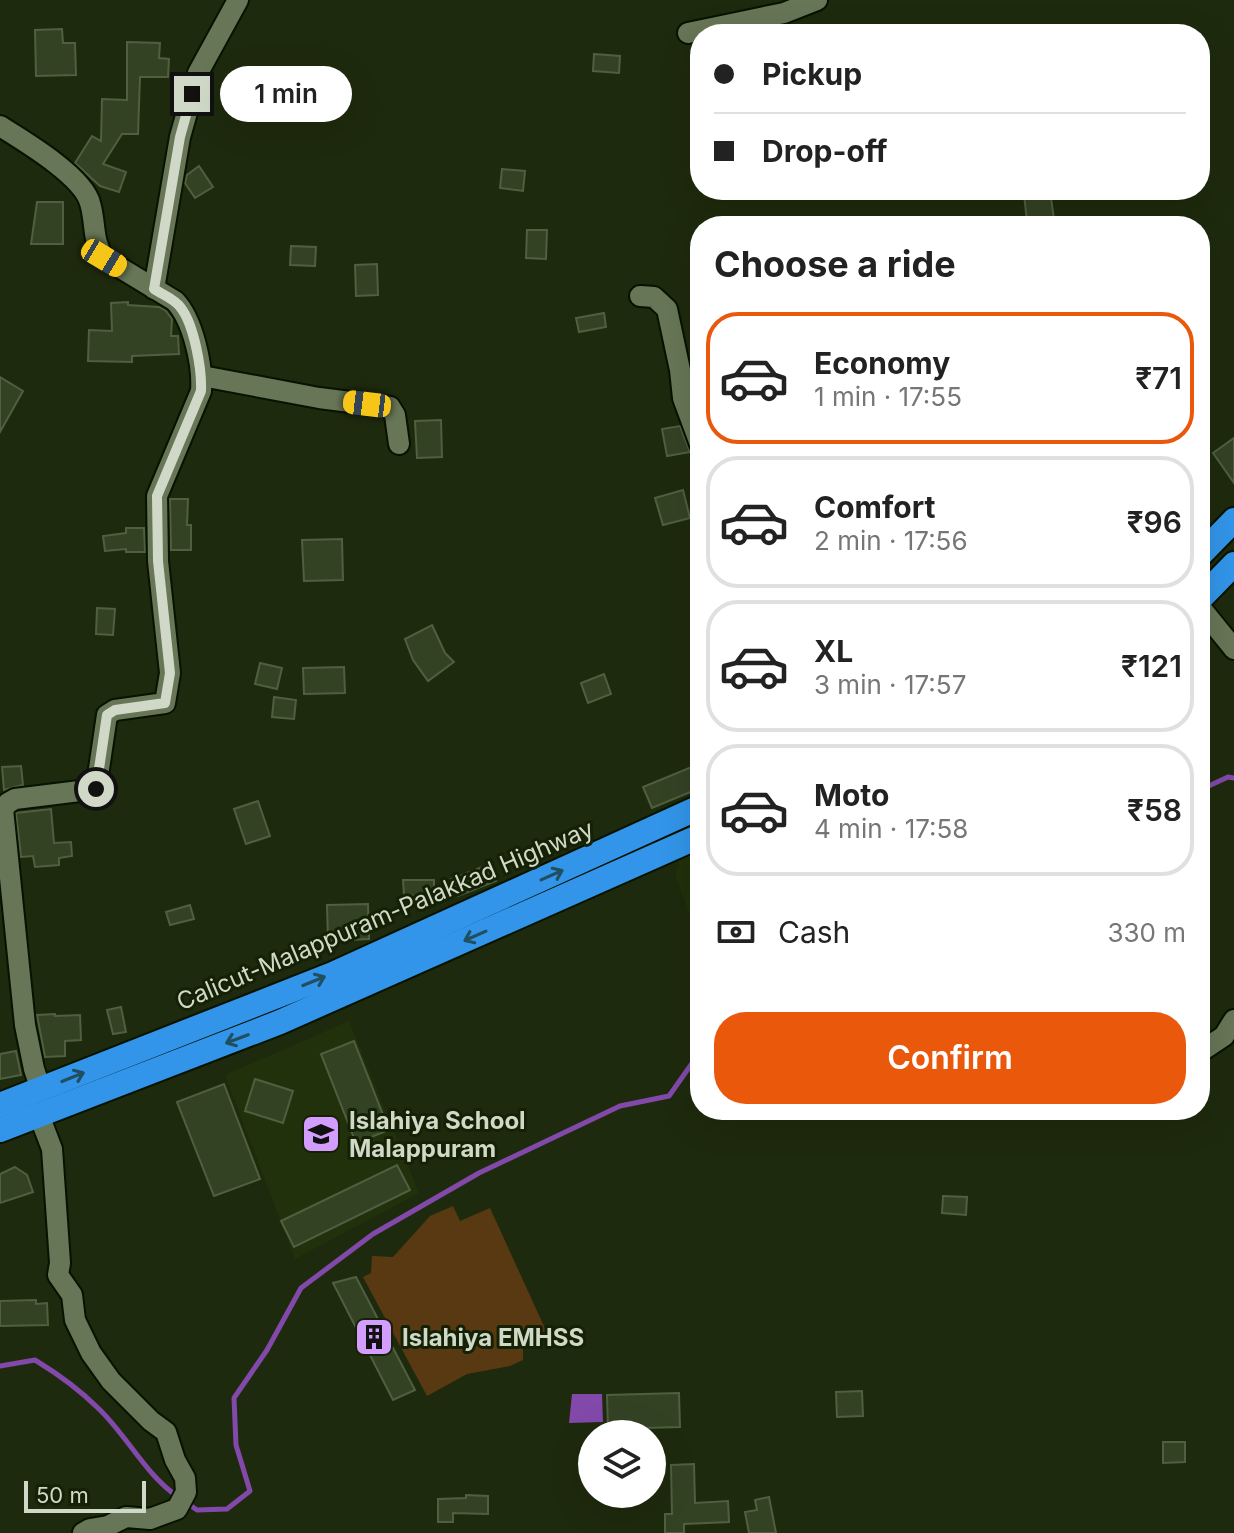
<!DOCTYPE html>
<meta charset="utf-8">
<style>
body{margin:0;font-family:Inter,sans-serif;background:#f6f6f6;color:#222;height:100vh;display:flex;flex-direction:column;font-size:30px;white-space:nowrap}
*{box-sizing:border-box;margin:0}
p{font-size:26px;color:#767676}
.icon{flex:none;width:44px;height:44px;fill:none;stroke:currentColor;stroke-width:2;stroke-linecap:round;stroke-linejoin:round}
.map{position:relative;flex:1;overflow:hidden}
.panel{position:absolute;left:690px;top:216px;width:520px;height:904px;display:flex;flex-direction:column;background:#fff;border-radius:32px;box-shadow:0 8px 32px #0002}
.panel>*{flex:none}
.banner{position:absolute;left:690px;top:24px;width:520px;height:176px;border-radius:32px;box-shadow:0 8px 32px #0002;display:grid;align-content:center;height:176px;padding:0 24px;background:#fff}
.controls{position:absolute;left:578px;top:1420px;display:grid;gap:16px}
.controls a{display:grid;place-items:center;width:88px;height:88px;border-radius:50%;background:#fff;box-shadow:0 8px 32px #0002;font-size:40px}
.scale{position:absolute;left:24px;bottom:20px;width:122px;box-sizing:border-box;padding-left:8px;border:4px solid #d0d9c7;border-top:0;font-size:22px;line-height:28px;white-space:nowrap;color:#d0d9c7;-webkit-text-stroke:6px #142104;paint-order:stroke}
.end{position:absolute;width:36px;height:36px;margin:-18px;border:10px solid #d0d9c7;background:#111;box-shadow:0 0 0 4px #111}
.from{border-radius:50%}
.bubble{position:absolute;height:56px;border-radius:28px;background:#fff;box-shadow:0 8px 32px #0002;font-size:26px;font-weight:600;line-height:56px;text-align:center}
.car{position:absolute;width:24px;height:48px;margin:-24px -12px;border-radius:10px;box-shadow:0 0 6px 2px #0007;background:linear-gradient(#f5c518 24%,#345 0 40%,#f5c518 0 76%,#345 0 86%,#f5c518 0)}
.banner b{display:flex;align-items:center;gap:28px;height:76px;font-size:30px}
.banner b+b{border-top:2px solid #e0e0e0}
.banner i{width:20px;height:20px;background:#222}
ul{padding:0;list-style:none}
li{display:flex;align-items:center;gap:24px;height:132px;margin:0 16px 12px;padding:0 8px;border:4px solid #e0e0e0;border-radius:32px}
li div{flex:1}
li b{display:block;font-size:30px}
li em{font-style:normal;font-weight:600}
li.active{border-color:#ea580c}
li>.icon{width:72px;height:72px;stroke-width:1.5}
h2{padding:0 24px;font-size:36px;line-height:96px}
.pay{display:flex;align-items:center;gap:20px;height:88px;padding:0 24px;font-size:30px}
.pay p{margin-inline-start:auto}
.action{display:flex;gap:16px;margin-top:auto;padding:16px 24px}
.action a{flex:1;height:92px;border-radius:32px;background:#ea580c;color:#fff;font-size:32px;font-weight:600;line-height:92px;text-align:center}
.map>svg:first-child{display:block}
.built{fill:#21310b}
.green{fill:#593911}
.water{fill:#8249ab}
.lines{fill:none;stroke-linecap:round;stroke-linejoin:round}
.stream{stroke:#8249ab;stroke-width:5}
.building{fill:#344224;stroke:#505f40;stroke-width:2}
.minor-casing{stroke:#081200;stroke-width:24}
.highway-casing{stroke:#081200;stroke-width:28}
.minor{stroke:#677656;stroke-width:20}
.highway{stroke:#3295e9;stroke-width:24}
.oneway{stroke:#204f60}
.route{stroke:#d0d9c7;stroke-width:10}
.labels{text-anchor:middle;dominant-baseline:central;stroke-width:6;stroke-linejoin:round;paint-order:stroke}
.street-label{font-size:24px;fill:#d0d9c7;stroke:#142104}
.poi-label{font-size:24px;font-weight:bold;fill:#d0d9c7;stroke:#142104;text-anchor:start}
</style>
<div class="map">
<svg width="1234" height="1533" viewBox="0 0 1234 1533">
<rect width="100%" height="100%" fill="#1e2a0d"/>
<g class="built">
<polygon points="687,849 692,859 700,861 700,941 675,875 679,866 675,852"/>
<polygon points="349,1021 419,1193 295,1259 225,1075"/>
</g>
<polygon class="green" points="453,1206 460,1221 490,1208 548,1335 523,1347 523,1360 510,1366 467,1374 427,1396 363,1277 371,1273 372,1256 393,1257 430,1216"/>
<polygon class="water" points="572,1394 602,1394 603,1422 569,1423"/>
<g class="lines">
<g class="stream">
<polyline points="1200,790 1228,777 1234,778"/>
<path d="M0,1366L35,1360C58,1374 80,1390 99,1409C128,1437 145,1474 178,1497"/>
<polyline points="187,1503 197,1510 227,1509 250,1491 236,1445 234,1398 267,1350 301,1288 373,1234 479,1173 620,1106 669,1096 700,1052"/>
</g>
</g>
<g class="building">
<polygon points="62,29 63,43 75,43 76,75 36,76 35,30"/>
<polygon points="127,42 160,43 159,58 169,59 168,77 140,77 138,134 122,134 103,164 126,172 119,192 100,186 75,163 92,136 101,141 102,99 127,100"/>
<polygon points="594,54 620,56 619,73 593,71"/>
<polygon points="326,80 341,82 338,105 323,103"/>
<polygon points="199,166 213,187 195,198 185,183 187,175"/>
<polygon points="502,169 525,171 523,191 500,188"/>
<polygon points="1050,191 1054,219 1027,222 1024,194"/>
<polygon points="37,202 63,202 63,244 31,244"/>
<polygon points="527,230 547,230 546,259 526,258"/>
<polygon points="291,246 316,247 315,266 290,265"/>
<polygon points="377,264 378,295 356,296 355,265"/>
<polygon points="128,302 128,305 159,307 166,311 172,319 171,336 178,336 179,354 132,356 132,362 88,361 89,330 112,331 111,303"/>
<polygon points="604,313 606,327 579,332 576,318"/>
<polygon points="0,377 23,391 0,432"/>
<polygon points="441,420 442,457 417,458 415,421"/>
<polygon points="680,426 690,452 667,456 662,429"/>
<polygon points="1234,438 1234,483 1213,453"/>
<polygon points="683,490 690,518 663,525 655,498"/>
<polygon points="170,499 188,499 187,525 191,525 191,550 171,550"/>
<polygon points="126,528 144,528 145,552 126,552 126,549 105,551 103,536 126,533"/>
<polygon points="342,539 343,580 304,581 302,540"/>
<polygon points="97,608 115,609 113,635 96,634"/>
<polygon points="432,625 445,653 454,662 428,681 413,660 405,639"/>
<polygon points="260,663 282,668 277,689 255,684"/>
<polygon points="344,667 345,693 304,694 303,668"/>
<polygon points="604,674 611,694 588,703 581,683"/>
<polygon points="274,697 296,700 294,719 272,717"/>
<polygon points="21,766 23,785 4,790 2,767"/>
<polygon points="694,766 700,780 700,788 652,808 643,787"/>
<polygon points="258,801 270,836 246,844 234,809"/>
<polygon points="51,809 54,843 71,842 72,856 59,858 59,865 35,867 33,856 21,857 16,813"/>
<polygon points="490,864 496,881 458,896 451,879"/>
<polygon points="403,880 434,880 434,895 404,896"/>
<polygon points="368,904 369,939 328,941 327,905"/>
<polygon points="190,905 194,919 170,925 166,912"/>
<polygon points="121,1007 126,1032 113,1034 107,1010"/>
<polygon points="55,1014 55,1016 80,1015 81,1040 65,1041 65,1056 45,1057 37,1015"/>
<polygon points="354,1041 389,1130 356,1143 321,1054"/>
<polygon points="16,1051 21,1075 0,1079 0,1054"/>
<polygon points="255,1079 293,1091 283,1123 245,1111"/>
<polygon points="224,1084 260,1179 214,1196 177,1102"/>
<polygon points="397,1165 410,1190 294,1247 281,1221"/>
<polygon points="15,1167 27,1175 33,1192 0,1203 0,1174"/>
<polygon points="943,1196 967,1197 966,1215 942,1213"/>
<polygon points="356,1277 415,1390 393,1400 333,1283"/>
<polygon points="36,1300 36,1304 47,1303 48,1325 0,1326 0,1301"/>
<polygon points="862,1391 863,1416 837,1417 836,1392"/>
<polygon points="679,1393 680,1427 608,1429 607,1395"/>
<polygon points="1163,1442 1185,1442 1185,1462 1163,1463"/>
<polygon points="694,1464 695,1503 728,1501 729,1522 684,1524 684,1533 665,1533 665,1514 672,1514 671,1465"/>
<polygon points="466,1495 488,1496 488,1514 453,1513 453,1522 438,1522 438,1499 466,1498"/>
<polygon points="769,1497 776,1533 749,1533 745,1512 757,1510 755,1500"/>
</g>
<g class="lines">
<g class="minor-casing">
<g id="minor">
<polyline points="688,33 784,13 817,0"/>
<path d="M0,126C24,141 83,176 90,203C96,223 92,241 104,258L175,301C193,320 203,365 201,391L157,496L158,561L170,673L165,703L115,710L107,715L96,789L15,799L8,803L3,809L25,1025L34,1069L41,1090"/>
<polyline points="154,289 180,137 198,73 238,0"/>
<polyline points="640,296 654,297 667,309 680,370 683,398 700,444"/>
<polyline points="202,376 319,398 390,407 395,415 399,444"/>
<polyline points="1200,607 1234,649"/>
<polyline points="1200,1052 1224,1036 1234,1020"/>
<polyline points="39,1115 52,1149 60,1263 58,1275 72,1295 75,1320 91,1353 111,1381 151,1421 166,1432 175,1460 185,1478 186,1492 177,1509 150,1519 126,1517 108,1526 90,1529 83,1533"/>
</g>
</g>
<g class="highway-casing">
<g id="highway">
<polyline points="1200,555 1234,520"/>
<polyline points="1200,599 1234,564"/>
<polyline points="0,1105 333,974 700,807"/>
<polyline points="0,1130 280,1022 700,836"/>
</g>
</g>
<use href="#minor" class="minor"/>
<use href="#highway" class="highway"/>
</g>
<defs><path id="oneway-shaft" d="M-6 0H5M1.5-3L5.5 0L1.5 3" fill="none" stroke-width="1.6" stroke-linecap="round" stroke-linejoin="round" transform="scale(2)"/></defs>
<g class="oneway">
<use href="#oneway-shaft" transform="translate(552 875) rotate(-24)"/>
<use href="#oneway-shaft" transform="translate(475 936) rotate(156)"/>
<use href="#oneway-shaft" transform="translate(314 981) rotate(-22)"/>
<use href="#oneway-shaft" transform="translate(237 1039) rotate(159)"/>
<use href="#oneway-shaft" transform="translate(73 1077) rotate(-22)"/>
</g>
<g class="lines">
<path class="route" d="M96,789L107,715L115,710L165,703L170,673L158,561L157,496L201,391C202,369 194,325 181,308C175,299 163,295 154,289L180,137L192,94"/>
</g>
<defs>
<g id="school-square" transform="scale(2)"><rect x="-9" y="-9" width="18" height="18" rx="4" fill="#d29dfd" stroke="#142104"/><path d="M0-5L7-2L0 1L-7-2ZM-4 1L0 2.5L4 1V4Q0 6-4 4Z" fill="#111"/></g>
<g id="building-square" transform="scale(2)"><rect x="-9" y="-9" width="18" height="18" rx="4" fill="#d29dfd" stroke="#142104"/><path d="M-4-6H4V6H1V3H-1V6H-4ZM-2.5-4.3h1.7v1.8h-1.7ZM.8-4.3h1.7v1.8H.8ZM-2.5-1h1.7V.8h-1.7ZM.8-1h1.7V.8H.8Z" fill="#111"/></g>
</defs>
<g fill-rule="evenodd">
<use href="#school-square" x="321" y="1134"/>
<use href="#building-square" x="374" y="1337"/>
</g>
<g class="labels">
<g class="street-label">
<text transform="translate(385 915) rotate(-23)">Calicut-Malappuram-Palakkad Highway</text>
</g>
<g class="poi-label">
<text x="349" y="1120">Islahiya School<tspan x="349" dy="28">Malappuram</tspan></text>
<text x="402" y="1337">Islahiya EMHSS</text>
</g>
</g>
</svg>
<div class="controls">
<a><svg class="icon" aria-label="layers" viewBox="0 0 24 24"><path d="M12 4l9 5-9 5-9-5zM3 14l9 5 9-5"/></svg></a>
</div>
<div class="scale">50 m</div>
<i class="end from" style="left:96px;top:789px"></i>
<i class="end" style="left:192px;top:94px"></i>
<div class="bubble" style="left:220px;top:66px;width:132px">1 min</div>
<i class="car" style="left:104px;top:258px;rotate:121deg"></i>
<i class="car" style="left:367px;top:404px;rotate:277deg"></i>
<div class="banner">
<b><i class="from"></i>Pickup</b>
<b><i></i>Drop-off</b>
</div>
<section class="panel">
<h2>Choose a ride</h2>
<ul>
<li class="active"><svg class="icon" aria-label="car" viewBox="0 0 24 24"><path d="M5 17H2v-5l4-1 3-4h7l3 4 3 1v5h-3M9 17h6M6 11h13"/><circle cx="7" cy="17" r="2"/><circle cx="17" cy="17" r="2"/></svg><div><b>Economy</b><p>1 min · 17:55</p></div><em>₹71</em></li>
<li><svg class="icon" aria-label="car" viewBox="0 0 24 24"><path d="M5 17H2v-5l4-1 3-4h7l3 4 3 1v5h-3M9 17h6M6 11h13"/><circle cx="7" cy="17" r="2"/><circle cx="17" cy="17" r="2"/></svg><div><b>Comfort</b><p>2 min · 17:56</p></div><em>₹96</em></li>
<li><svg class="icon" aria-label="car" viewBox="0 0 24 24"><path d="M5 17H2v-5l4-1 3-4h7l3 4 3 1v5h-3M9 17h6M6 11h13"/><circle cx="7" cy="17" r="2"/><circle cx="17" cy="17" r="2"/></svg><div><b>XL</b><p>3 min · 17:57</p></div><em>₹121</em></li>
<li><svg class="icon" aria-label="car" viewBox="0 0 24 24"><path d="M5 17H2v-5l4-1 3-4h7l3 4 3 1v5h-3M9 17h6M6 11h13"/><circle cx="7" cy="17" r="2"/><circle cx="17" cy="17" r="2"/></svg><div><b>Moto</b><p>4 min · 17:58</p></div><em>₹58</em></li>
</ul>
<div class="pay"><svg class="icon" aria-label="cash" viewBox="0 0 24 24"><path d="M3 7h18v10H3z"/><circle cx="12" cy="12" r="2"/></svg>Cash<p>330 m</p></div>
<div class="action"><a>Confirm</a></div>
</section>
</div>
